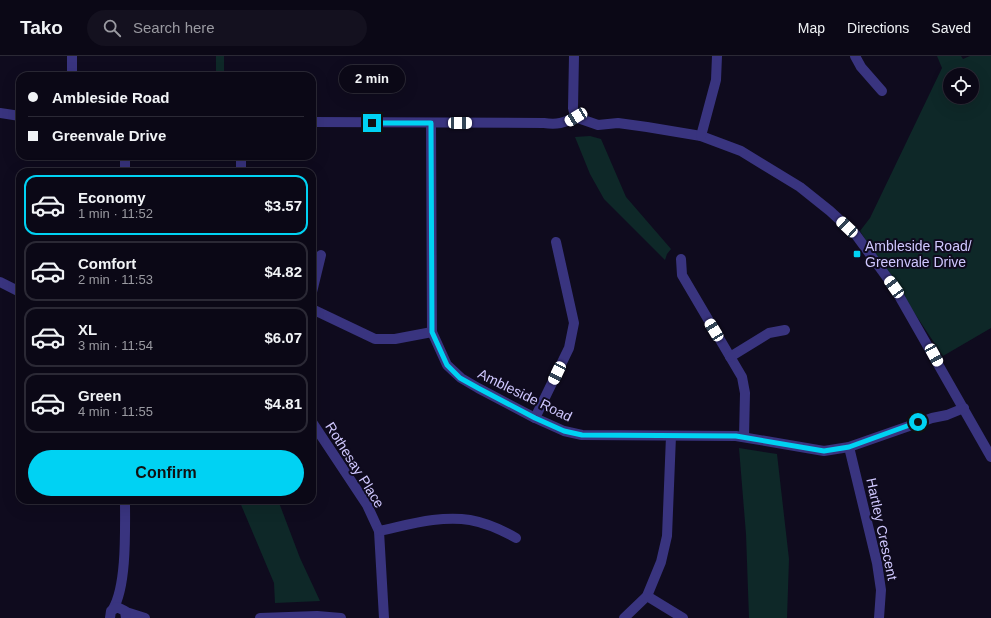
<!DOCTYPE html>
<meta charset="utf-8">
<style>
body{margin:0;font-family:Helvetica,sans-serif;background:#14111f;color:#f1f3f6;height:100vh;display:flex;flex-direction:column;font-size:15px;white-space:nowrap}
*{box-sizing:border-box;margin:0}
p{font-size:13px;color:#9a9aa1}
.icon{flex:none;width:22px;height:22px;fill:none;stroke:currentColor;stroke-width:2;stroke-linecap:round;stroke-linejoin:round}
.map{position:relative;flex:1;overflow:hidden}
.drawer{position:absolute;left:16px;top:112px;width:300px;height:336px;display:flex;flex-direction:column;background:#0b0816;border-radius:12px;box-shadow:0 4px 16px #0002,0 0 0 1px #2b2935}
.drawer>*{flex:none}
.hud{position:absolute;left:16px;top:16px;width:300px;height:88px;border-radius:12px;box-shadow:0 4px 16px #0002,0 0 0 1px #2b2935;display:grid;align-content:center;height:88px;padding:0 12px;background:#0b0816}
.buttons{position:absolute;left:943px;top:12px;display:grid;gap:8px}
.buttons a{display:grid;place-items:center;width:36px;height:36px;border-radius:50%;background:#0b0816;box-shadow:0 4px 16px #0002,0 0 0 1px #2b2935;font-size:20px}
.end{position:absolute;width:18px;height:18px;margin:-9px;border:5px solid #00d2f3;background:#111;box-shadow:0 0 0 2px #111}
.from{border-radius:50%}
.bubble{position:absolute;height:28px;border-radius:14px;background:#0b0816;box-shadow:0 4px 16px #0002,0 0 0 1px #2b2935;font-size:13px;font-weight:700;line-height:28px;text-align:center}
.car{position:absolute;width:12px;height:24px;margin:-12px -6px;border-radius:5px;box-shadow:0 0 3px 1px #0007;background:linear-gradient(#fff 24%,#345 0 40%,#fff 0 76%,#345 0 86%,#fff 0)}
.hud b{display:flex;align-items:center;gap:14px;height:38px;font-size:15px}
.hud b+b{border-top:1px solid #2b2935}
.hud i{width:10px;height:10px;background:#f1f3f6}
ul{padding:7px 0 0;list-style:none}
li{display:flex;align-items:center;gap:12px;height:60px;margin:0 8px 6px;padding:0 4px;border:2px solid #2b2935;border-radius:12px}
li div{flex:1}
li b{display:block;font-size:15px}
li em{font-style:normal;font-weight:700}
li.active{border-color:#00d2f3}
li>.icon{width:36px;height:36px;stroke-width:1.5}
.action{display:flex;gap:8px;margin-top:auto;padding:8px 12px}
.action a{flex:1;height:46px;border-radius:24px;background:#00d2f3;color:#111;font-size:16px;font-weight:700;line-height:46px;text-align:center}
header{display:flex;align-items:center;gap:24px;box-sizing:border-box;height:56px;padding:0 20px;background:#0b0816;border-bottom:1px solid #2b2935}
header strong{font-size:19px}
nav{display:flex;gap:22px;margin-inline-start:auto;font-size:14px}
.search{width:280px;height:36px;background:#14111f;display:flex;align-items:center;gap:10px;box-sizing:border-box;padding:0 14px;border-radius:22px;color:#9a9aa1;font-size:15px}
.map>svg:first-child{display:block}
.green{fill:#0e2828;fill-rule:evenodd}
.lines{fill:none;stroke-linecap:round;stroke-linejoin:round}
.minor{stroke:#39347f;stroke-width:10}
.route{stroke:#00d2f3;stroke-width:5}
.poi-dot{fill:#00d2f3;stroke:#0f0b1e;stroke-width:1.5}
.labels{text-anchor:middle;dominant-baseline:central;stroke-width:4;stroke-linejoin:round;paint-order:stroke}
.poi-label{font-size:14px;fill:#d0c8ff;stroke:#0f0b1e;text-anchor:start}
.street-label{font-size:14px;fill:#d0c8ff;stroke:#0f0b1e}
</style>
<header>
<strong>Tako</strong>
<div class="search"><svg class="icon" aria-label="search" viewBox="0 0 24 24"><circle cx="10" cy="10" r="6"/><path d="M15 15l6 6"/></svg>Search here</div>
<nav><a>Map</a><a>Directions</a><a>Saved</a></nav>
</header>
<div class="map">
<svg width="991" height="562" viewBox="0 0 991 562">
<rect width="100%" height="100%" fill="#0f0b1e"/>
<g class="green">
<rect x="216" y="0" width="8" height="20"/>
<path d="M937,0H961L963,3L970,0H991V272L943,300L860,175L870,162L942,12ZM950,19H972V41H950Z"/>
<polygon points="590,80 601,83 626,141 671,193 667,198 665,204 604,143 590,118 575,81"/>
<polygon points="739,392 777,398 789,503 787,562 749,562 746,478"/>
<polygon points="239,444 278,444 300,502 320,545 275,547 274,527"/>
</g>
<g class="lines">
<g class="minor">
<polyline points="574,0 573,52 575,61"/>
<polyline points="855,0 861,11 882,35"/>
<polyline points="72,20 72,0"/>
<polyline points="0,57 20,60"/>
<polyline points="575,61 598,69 618,67 647,71 701,80 741,95 800,131 830,155 856,179 894,231 991,401"/>
<path d="M312,66L544,67C557,69 564,67 575,61"/>
<polyline points="431,67 432,276 447,309 461,322 478,332 535,362 564,375 582,379 736,380 824,395 849,391 932,362 947,359 964,352"/>
<polyline points="701,80 716,24 717,0"/>
<polyline points="125,116 125,100"/>
<polyline points="241,116 241,100"/>
<polyline points="681,203 682,219 742,321 745,337 744,381"/>
<polyline points="0,226 20,236"/>
<polyline points="312,236 321,199"/>
<polyline points="312,253 375,283 395,283 432,276"/>
<polyline points="730,301 769,277 785,274"/>
<polyline points="535,362 569,292 574,267 556,186"/>
<polyline points="312,366 367,449 379,475 384,562"/>
<polyline points="849,391 877,507 881,534 879,562"/>
<path d="M379,475C408,469 440,459 470,464C487,467 502,474 516,482"/>
<polyline points="647,540 683,562"/>
<path d="M113,553C127,529 125,473 125,444"/>
<polyline points="126,556 145,562"/>
<polyline points="110,562 111,555 117,551 125,555 126,562"/>
<polyline points="260,562 317,560 341,562"/>
<polyline points="624,562 647,540 661,506 667,480 671,380"/>
</g>
</g>
<g class="lines">
<polyline class="route" points="372,67 431,67 432,276 447,309 460,322 478,332 535,362 564,375 582,379 736,380 824,395 849,391 918,366"/>
</g>
<rect class="poi-dot" x="853" y="194" width="8" height="8" rx="2"/>
<g class="labels">
<g class="poi-label">
<text x="865" y="190">Ambleside Road/<tspan x="865" dy="16">Greenvale Drive</tspan></text>
</g>
<g class="street-label">
<text transform="translate(525 339) rotate(26)">Ambleside Road</text>
<text transform="translate(355 409) rotate(58)">Rothesay Place</text>
<text transform="translate(882 473) rotate(78)">Hartley Crescent</text>
</g>
</g>
</svg>
<div class="buttons">
<a><svg class="icon" aria-label="locate" viewBox="0 0 24 24"><circle cx="12" cy="12" r="6"/><path d="M12 2v4M12 18v4M2 12h4M18 12h4"/></svg></a>
</div>
<i class="end from" style="left:918px;top:366px"></i>
<i class="end" style="left:372px;top:67px"></i>
<div class="bubble" style="left:339px;top:9px;width:66px">2 min</div>
<i class="car" style="left:576px;top:61px;rotate:239deg"></i>
<i class="car" style="left:460px;top:67px;rotate:90deg"></i>
<i class="car" style="left:847px;top:171px;rotate:313deg"></i>
<i class="car" style="left:894px;top:231px;rotate:324deg"></i>
<i class="car" style="left:714px;top:274px;rotate:329deg"></i>
<i class="car" style="left:934px;top:299px;rotate:151deg"></i>
<i class="car" style="left:557px;top:317px;rotate:206deg"></i>
<div class="hud">
<b><i class="from"></i>Ambleside Road</b>
<b><i></i>Greenvale Drive</b>
</div>
<section class="drawer">
<ul>
<li class="active"><svg class="icon" aria-label="car" viewBox="0 0 24 24"><path d="M5 17H2v-5l4-1 3-4h7l3 4 3 1v5h-3M9 17h6M6 11h13"/><circle cx="7" cy="17" r="2"/><circle cx="17" cy="17" r="2"/></svg><div><b>Economy</b><p>1 min · 11:52</p></div><em>$3.57</em></li>
<li><svg class="icon" aria-label="car" viewBox="0 0 24 24"><path d="M5 17H2v-5l4-1 3-4h7l3 4 3 1v5h-3M9 17h6M6 11h13"/><circle cx="7" cy="17" r="2"/><circle cx="17" cy="17" r="2"/></svg><div><b>Comfort</b><p>2 min · 11:53</p></div><em>$4.82</em></li>
<li><svg class="icon" aria-label="car" viewBox="0 0 24 24"><path d="M5 17H2v-5l4-1 3-4h7l3 4 3 1v5h-3M9 17h6M6 11h13"/><circle cx="7" cy="17" r="2"/><circle cx="17" cy="17" r="2"/></svg><div><b>XL</b><p>3 min · 11:54</p></div><em>$6.07</em></li>
<li><svg class="icon" aria-label="car" viewBox="0 0 24 24"><path d="M5 17H2v-5l4-1 3-4h7l3 4 3 1v5h-3M9 17h6M6 11h13"/><circle cx="7" cy="17" r="2"/><circle cx="17" cy="17" r="2"/></svg><div><b>Green</b><p>4 min · 11:55</p></div><em>$4.81</em></li>
</ul>
<div class="action"><a>Confirm</a></div>
</section>
</div>
